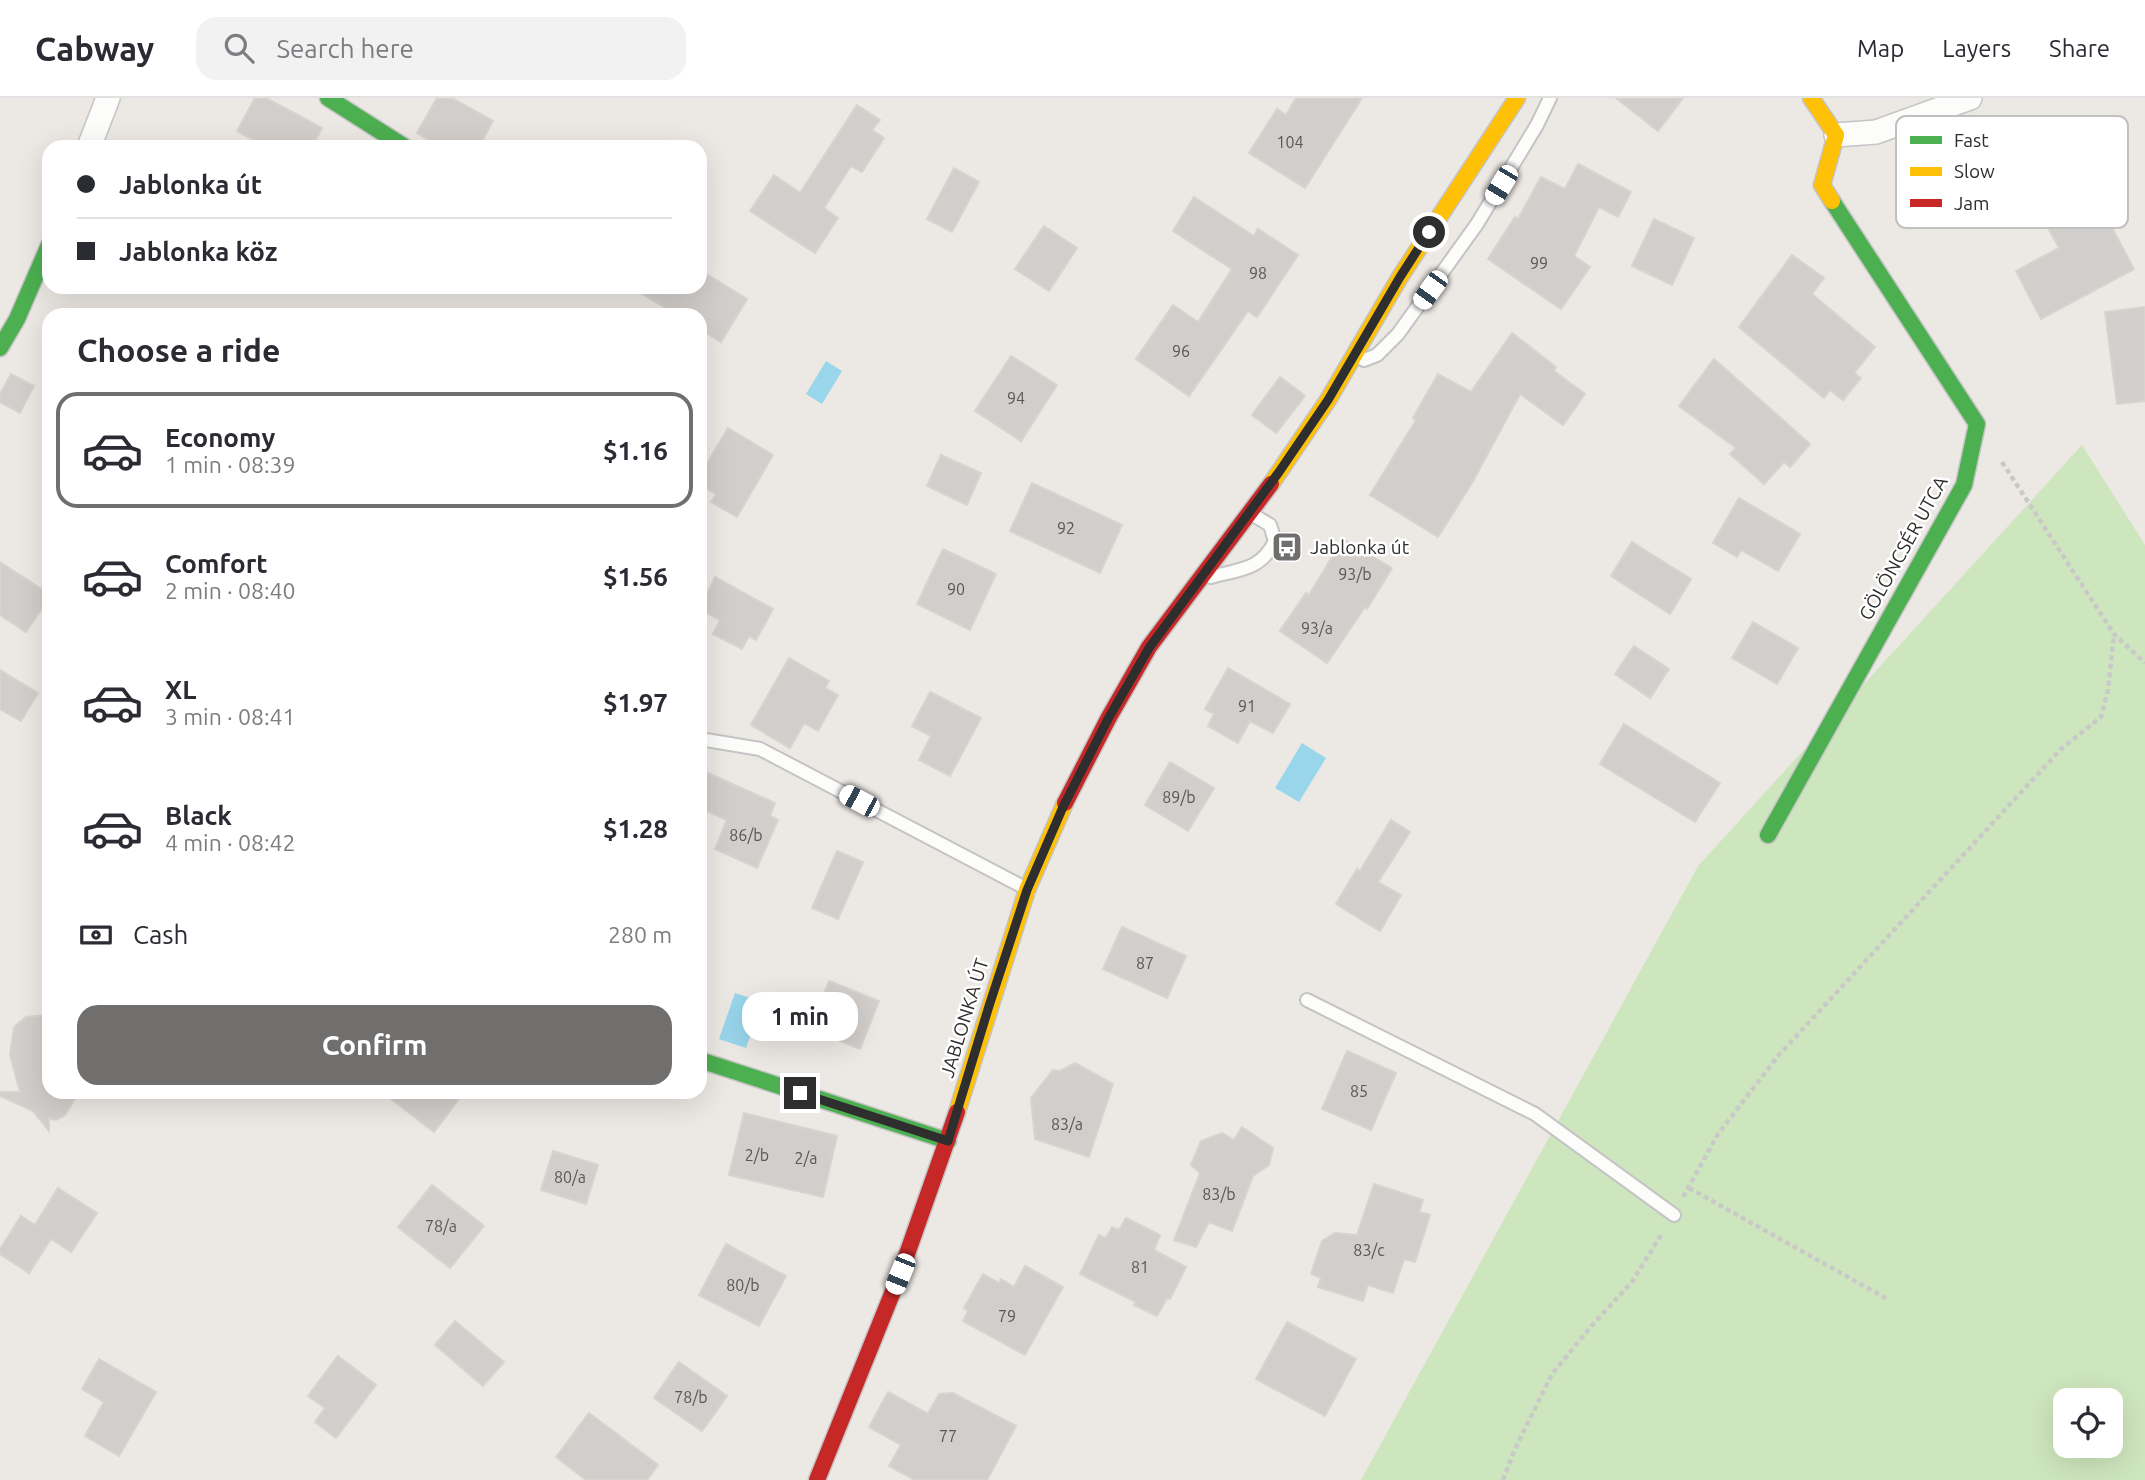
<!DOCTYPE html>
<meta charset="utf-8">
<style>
body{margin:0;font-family:Ubuntu,sans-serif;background:#f2f2f3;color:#2b2b33;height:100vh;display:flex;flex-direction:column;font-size:26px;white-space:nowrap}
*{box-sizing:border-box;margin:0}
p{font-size:23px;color:#7c7c81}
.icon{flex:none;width:38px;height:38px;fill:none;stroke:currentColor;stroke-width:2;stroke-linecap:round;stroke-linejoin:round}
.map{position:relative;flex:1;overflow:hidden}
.details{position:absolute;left:42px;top:210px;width:665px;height:791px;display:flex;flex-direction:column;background:#fff;border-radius:21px;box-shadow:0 7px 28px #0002}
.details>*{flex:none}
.top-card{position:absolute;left:42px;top:42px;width:665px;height:154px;border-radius:21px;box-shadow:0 7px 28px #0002;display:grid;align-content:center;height:154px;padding:0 35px;background:#fff}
.controls{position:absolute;left:2053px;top:1290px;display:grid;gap:14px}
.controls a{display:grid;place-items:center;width:70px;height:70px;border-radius:14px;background:#fff;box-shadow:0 7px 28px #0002;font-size:35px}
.end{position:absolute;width:32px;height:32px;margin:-16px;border:9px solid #2e2e2e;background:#fff;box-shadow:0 0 0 4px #fff}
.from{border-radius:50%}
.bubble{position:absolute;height:49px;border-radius:21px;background:#fff;box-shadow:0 7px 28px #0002;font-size:23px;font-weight:700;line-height:49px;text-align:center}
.car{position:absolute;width:21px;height:42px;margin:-21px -10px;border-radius:9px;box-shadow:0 0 5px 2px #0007;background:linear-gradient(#fff 24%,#345 0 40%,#fff 0 76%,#345 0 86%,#fff 0)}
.top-card b{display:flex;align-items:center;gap:24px;height:66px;font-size:26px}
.top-card b+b{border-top:2px solid #e1e1e2}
.top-card i{width:18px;height:18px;background:#2b2b33}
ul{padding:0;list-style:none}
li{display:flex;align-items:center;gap:21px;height:116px;margin:0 14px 10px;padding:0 21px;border:4px solid transparent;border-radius:21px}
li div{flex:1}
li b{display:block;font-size:26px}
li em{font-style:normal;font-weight:700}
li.on{border-color:#706f6e}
li>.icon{width:63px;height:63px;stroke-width:1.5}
h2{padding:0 35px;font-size:32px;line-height:84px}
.pay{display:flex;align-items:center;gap:18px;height:77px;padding:0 35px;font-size:26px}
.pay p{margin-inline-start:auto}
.button{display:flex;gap:14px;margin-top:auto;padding:14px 35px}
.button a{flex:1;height:80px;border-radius:21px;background:#706f6e;color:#fff;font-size:28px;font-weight:700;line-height:80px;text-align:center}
header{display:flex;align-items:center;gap:42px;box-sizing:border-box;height:98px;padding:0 35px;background:#fff;border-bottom:2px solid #e1e1e2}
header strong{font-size:33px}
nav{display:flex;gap:38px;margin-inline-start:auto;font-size:24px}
.search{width:490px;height:63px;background:#f2f2f3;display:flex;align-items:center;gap:18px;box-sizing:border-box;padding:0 24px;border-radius:21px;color:#7c7c81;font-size:26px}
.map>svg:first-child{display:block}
.green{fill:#cee6be;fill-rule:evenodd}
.water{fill:#99d6ec}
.building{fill:#d1cecb;stroke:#d7d4d0;stroke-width:2}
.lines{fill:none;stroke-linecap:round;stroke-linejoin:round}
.lane-casing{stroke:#c5c4c5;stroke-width:16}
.street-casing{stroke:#c5c4c5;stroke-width:26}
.fast-casing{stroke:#c5c4c5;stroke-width:19}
.slow-casing{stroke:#c5c4c5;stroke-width:19}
.jam-casing{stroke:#c5c4c5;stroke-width:19}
.path{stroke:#c9c9c8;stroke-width:4.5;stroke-dasharray:5 3.5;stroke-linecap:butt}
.lane{stroke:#fcfcfb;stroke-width:12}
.street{stroke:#fcfcfb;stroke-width:23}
.fast{stroke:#4caf50;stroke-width:16}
.slow{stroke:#ffc107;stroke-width:16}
.jam{stroke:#c62828;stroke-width:16}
.route{stroke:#2e2e2e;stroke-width:9}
.labels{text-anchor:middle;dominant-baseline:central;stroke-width:5;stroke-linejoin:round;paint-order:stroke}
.number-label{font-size:16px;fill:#585857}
.poi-label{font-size:19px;fill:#2e2e2e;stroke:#fff;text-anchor:start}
.street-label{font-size:19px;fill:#2e2e2e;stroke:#fff}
.key{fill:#fff;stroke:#c0c0c0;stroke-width:2}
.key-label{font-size:19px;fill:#2e2e2e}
</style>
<header>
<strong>Cabway</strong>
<div class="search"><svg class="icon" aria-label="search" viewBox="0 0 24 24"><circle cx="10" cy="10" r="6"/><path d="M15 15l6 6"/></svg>Search here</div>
<nav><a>Map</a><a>Layers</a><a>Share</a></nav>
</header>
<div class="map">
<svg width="2145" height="1382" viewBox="0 0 2145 1382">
<rect width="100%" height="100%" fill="#ece8e4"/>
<path class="green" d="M2082,347L2145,447V1382H1361L1698,768ZM2065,1302H2110V1348H2065Z"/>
<g class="water">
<polygon points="826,263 842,273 822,306 806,296"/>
<polygon points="1302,645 1326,660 1299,704 1275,690"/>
<polygon points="735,895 762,904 746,950 719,941"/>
</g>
<g class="building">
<polygon points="255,0 266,0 322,30 312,49 266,49 237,33"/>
<polygon points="437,0 452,0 493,23 479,49 440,49 417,35"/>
<polygon points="1296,0 1362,0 1305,90 1249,55 1277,11 1286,17"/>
<polygon points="1616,0 1683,0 1658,33"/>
<polygon points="857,7 880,22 872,32 884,40 862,74 851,68 824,110 838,120 815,155 750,113 774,77 800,95"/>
<polygon points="1578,66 1631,94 1618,119 1599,109 1574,158 1590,169 1561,211 1488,161 1515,119 1518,121 1541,79 1565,91"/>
<polygon points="954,70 979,84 952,134 927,121"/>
<polygon points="2091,90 2134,171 2041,221 2016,173 2059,150 2041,117"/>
<polygon points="1194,99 1254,138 1258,131 1298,157 1257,219 1248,213 1189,298 1136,261 1173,207 1198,224 1232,171 1173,133"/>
<polygon points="1654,121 1694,140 1672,187 1632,168"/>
<polygon points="1044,128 1077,150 1049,193 1015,171"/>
<polygon points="1792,157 1824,180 1812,196 1875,249 1854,275 1861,280 1843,302 1830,292 1824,300 1739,229"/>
<polygon points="700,172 747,201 721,244 700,231 700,217 677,217 631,189 700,189"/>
<polygon points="2145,209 2145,303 2117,306 2105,214"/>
<polygon points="1512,235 1556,269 1554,273 1585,296 1563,327 1520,296 1472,385 1438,439 1370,397 1416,322 1413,320 1438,276 1471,294"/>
<polygon points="1011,258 1057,287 1021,343 975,313"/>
<polygon points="1714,261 1810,346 1790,369 1784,364 1764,386 1730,356 1736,350 1679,308"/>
<polygon points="11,276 34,288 20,315 0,304 0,296"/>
<polygon points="1280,279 1305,298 1276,335 1252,317"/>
<polygon points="728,330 773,357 737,419 711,404 716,396 700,387 700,377"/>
<polygon points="941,357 981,375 967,407 927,388"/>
<polygon points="1032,385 1122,427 1100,475 1010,433"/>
<polygon points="1739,400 1800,436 1778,473 1741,452 1737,459 1713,445"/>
<polygon points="1343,441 1392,470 1367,511 1365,509 1327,565 1280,533 1306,495 1309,497"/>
<polygon points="1632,444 1691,481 1670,516 1611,478"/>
<polygon points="943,451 996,476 970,532 917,506"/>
<polygon points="0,464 49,496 49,500 26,534 0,517"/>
<polygon points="715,479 773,511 756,542 749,538 742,551 713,536 720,522 700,511"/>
<polygon points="1753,524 1798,550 1777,586 1732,560"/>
<polygon points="1634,548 1669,571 1650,600 1615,576"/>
<polygon points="789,560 829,583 825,590 838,597 818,633 804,625 790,650 751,627"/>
<polygon points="1228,570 1290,606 1273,635 1250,623 1238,645 1208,628 1214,616 1205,611"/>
<polygon points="0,572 38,595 21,623 0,611"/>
<polygon points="930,594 981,620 950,678 919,662 931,638 912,628"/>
<polygon points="1624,626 1720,685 1695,724 1600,666"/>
<polygon points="1170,664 1214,690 1188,733 1145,707"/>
<polygon points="708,675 775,705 770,718 778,722 757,770 715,751 727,722 700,710 700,695"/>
<polygon points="1391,722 1410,734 1378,784 1401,797 1380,833 1336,806 1357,771 1360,773"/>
<polygon points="837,753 863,764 838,821 812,810"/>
<polygon points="1122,829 1186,858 1167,900 1103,871"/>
<polygon points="829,883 879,903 860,951 810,931"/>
<polygon points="49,917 49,994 79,994 65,1017 56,1022 49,1020 49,1033 33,1013 0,998 0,994 20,994 10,957 14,929 26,919"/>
<polygon points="1347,953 1396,975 1371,1032 1322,1011"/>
<polygon points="1075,965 1113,986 1089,1059 1035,1041 1031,1000 1053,972 1060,973"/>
<polygon points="382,994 464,994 434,1034"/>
<polygon points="744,1015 837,1038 823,1099 729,1077"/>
<polygon points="1242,1029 1273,1050 1269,1067 1253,1078 1232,1133 1209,1124 1196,1149 1174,1142 1200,1075 1191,1067 1201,1043 1222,1035 1234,1042"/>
<polygon points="553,1053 598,1067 586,1106 541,1092"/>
<polygon points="1374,1086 1423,1102 1419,1114 1430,1117 1415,1164 1404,1161 1393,1195 1368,1187 1363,1203 1318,1189 1321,1180 1311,1176 1322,1143 1335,1135 1357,1137"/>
<polygon points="432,1087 484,1128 450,1170 398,1129"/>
<polygon points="58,1090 97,1115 71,1154 51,1141 29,1175 0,1156 0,1151 21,1118 35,1127"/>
<polygon points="1126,1120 1160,1137 1154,1152 1186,1169 1170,1201 1167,1200 1157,1218 1134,1207 1136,1204 1080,1176 1099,1137 1106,1140 1112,1129 1119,1132"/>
<polygon points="726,1146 786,1178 759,1228 699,1197"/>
<polygon points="1025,1168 1063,1189 1025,1257 963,1223 968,1213 964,1210 983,1176 999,1185 1001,1181 1014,1189"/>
<polygon points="455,1223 504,1264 483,1288 435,1247"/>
<polygon points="1287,1224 1356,1261 1325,1318 1256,1281"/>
<polygon points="338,1258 376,1287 336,1340 315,1324 325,1310 308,1298"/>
<polygon points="99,1261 156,1294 119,1358 85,1338 104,1304 82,1291"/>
<polygon points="679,1264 727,1298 702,1333 654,1300"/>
<polygon points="888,1294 928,1316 939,1296 953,1295 1016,1328 987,1382 915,1382 889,1368 901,1347 869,1329"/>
<polygon points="589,1315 658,1367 647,1382 586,1382 556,1359"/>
</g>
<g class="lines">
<g class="lane-casing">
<g id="lane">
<polyline points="1358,259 1364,262 1377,257 1398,236 1477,126 1537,27 1550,0"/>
<path d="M1211,479C1240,471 1261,472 1275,443L1270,427L1250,415"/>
<polyline points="700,641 760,651 1027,791"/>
<polyline points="1307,902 1535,1016 1674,1117"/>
</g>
</g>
<g class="street-casing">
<g id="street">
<polyline points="1836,37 1876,34 1970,0"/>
<polyline points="89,49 108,0"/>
</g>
</g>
<g class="fast-casing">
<g id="fast">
<polyline points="328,0 405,49"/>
<polyline points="0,250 17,221 49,147"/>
<polyline points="1768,737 1964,387 1977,326 1832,103"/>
<polyline points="700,962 948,1043"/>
</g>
</g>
<g class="slow-casing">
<g id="slow">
<polyline points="1811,0 1836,37 1822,87 1832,103"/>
<polyline points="1271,386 1328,302 1400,179 1517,0"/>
<polyline points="957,1014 1027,792 1065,705"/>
</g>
</g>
<g class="jam-casing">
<g id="jam">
<polyline points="1065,705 1108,621 1149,549 1271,386"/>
<polyline points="817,1382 900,1176 957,1014"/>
</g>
</g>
<g class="path">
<polyline points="2002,364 2114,536 2145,565"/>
<polyline points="1689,1090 1889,1202"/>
<polyline points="1683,1099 1718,1036 1778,958 2060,652 2101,619 2108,592 2114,536"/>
<polyline points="1503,1382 1515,1351 1552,1276 1594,1225 1632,1184 1663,1134"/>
</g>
<use href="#lane" class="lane"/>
<use href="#street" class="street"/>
<use href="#fast" class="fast"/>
<use href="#slow" class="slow"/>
<use href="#jam" class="jam"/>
</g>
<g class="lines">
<polyline class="route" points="800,995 948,1043 989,908 1027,792 1063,709 1108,621 1149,550 1279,374 1328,302 1400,179 1429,134"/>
</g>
<defs>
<g id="bus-square" transform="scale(1.575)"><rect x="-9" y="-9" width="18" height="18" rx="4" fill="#706f6e" stroke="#fff"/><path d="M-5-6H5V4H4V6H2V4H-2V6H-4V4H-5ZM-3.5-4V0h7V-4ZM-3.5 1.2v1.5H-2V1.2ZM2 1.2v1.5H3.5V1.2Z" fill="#fff"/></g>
</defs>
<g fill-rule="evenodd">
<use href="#bus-square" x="1287" y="449"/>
</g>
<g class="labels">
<g class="number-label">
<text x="1290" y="44">104</text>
<text x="1539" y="165">99</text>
<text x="1258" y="175">98</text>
<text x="1181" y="253">96</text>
<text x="1016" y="300">94</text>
<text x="1066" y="430">92</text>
<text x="1355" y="476">93/b</text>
<text x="956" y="491">90</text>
<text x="1317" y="530">93/a</text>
<text x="1247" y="608">91</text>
<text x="1179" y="699">89/b</text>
<text x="746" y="737">86/b</text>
<text x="1145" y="865">87</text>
<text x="1359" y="993">85</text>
<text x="1067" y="1026">83/a</text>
<text x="757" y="1057">2/b</text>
<text x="806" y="1060">2/a</text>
<text x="570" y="1079">80/a</text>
<text x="1219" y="1096">83/b</text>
<text x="441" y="1128">78/a</text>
<text x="1369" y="1152">83/c</text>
<text x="1140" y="1169">81</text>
<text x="743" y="1187">80/b</text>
<text x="1007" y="1218">79</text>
<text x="691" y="1299">78/b</text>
<text x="948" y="1338">77</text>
</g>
<g class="poi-label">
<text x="1310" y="449">Jablonka út</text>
</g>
<g class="street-label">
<text transform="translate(1903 450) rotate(-61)">GÖLÖNCSÉR UTCA</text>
<text transform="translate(964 920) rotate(-73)">JABLONKA ÚT</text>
</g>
</g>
<rect x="1896" y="18" width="232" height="112" rx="10" class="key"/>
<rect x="1910" y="38" width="32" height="8" fill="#4caf50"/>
<rect x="1910" y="69" width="32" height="9" fill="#ffc107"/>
<rect x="1910" y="101" width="32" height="8" fill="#c62828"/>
<g class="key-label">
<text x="1954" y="49">Fast</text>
<text x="1954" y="80">Slow</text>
<text x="1954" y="112">Jam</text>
</g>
</svg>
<div class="controls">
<a><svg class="icon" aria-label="locate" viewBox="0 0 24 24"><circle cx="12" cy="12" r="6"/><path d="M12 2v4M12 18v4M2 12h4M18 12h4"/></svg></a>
</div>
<i class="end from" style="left:1429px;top:134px"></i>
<i class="end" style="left:800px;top:995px"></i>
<div class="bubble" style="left:742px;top:894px;width:116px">1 min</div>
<i class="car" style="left:1501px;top:87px;rotate:211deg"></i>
<i class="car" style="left:1430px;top:192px;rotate:216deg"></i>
<i class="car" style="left:859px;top:703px;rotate:298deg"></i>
<i class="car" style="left:900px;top:1176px;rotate:202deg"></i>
<div class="top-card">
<b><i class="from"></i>Jablonka út</b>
<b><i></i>Jablonka köz</b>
</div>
<section class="details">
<h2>Choose a ride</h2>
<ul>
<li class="on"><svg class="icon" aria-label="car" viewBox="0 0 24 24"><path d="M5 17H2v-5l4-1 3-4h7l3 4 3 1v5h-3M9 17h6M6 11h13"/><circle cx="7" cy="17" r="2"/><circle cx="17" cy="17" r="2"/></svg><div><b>Economy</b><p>1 min · 08:39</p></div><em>$1.16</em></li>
<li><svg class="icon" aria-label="car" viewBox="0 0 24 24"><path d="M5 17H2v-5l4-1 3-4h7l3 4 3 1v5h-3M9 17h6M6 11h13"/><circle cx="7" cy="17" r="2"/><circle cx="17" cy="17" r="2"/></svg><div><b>Comfort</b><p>2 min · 08:40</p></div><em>$1.56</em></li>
<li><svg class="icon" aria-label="car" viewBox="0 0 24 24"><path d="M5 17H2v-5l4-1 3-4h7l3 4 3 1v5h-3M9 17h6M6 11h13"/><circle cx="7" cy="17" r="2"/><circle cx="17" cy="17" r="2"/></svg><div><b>XL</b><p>3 min · 08:41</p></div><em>$1.97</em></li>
<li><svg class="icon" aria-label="car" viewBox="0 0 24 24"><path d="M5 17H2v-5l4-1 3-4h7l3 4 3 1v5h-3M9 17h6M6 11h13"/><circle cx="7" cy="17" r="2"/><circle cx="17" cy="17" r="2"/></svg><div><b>Black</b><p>4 min · 08:42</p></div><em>$1.28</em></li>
</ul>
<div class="pay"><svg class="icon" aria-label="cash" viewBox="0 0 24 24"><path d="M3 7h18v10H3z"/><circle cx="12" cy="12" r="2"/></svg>Cash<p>280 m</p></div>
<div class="button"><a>Confirm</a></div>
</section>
</div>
